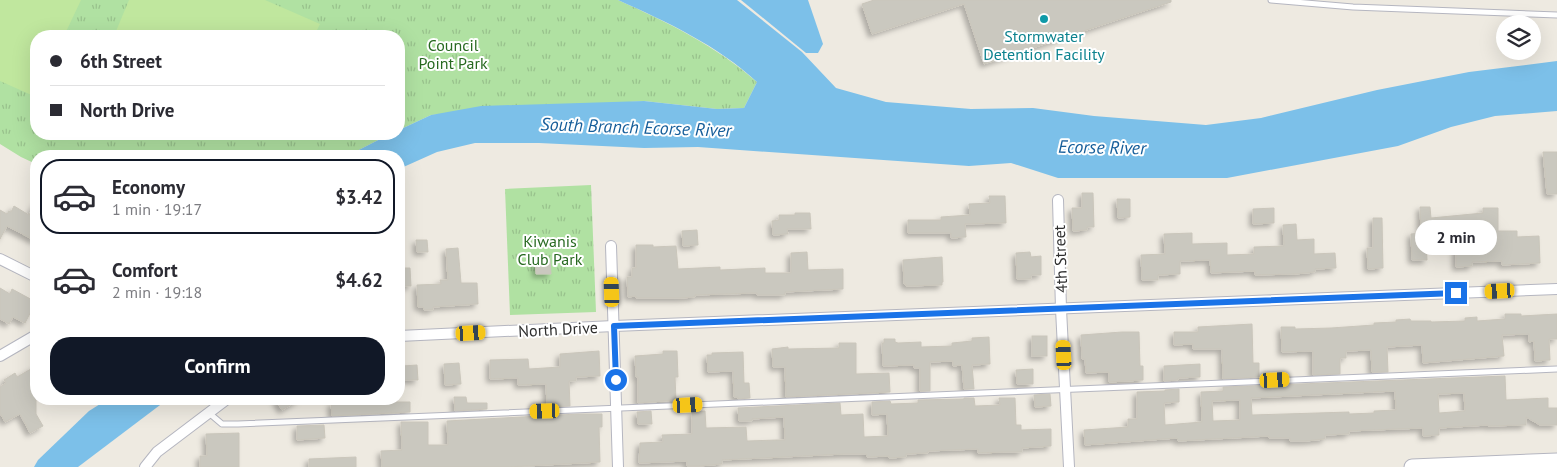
<!DOCTYPE html>
<meta charset="utf-8">
<style>
body{margin:0;font-family:"PT Sans",sans-serif;background:#f7f7f7;color:#2b2b33;height:100vh;display:flex;flex-direction:column;font-size:19px;white-space:nowrap}
*{box-sizing:border-box;margin:0}
p{font-size:16px;color:#7c7c81}
.icon{flex:none;width:28px;height:28px;fill:none;stroke:currentColor;stroke-width:2;stroke-linecap:round;stroke-linejoin:round}
.map{position:relative;flex:1;overflow:hidden}
.panel{position:absolute;left:30px;top:150px;width:375px;height:255px;display:flex;flex-direction:column;background:#fff;border-radius:20px;box-shadow:0 5px 20px #0002}
.panel>*{flex:none}
.banner{position:absolute;left:30px;top:30px;width:375px;height:110px;border-radius:20px;box-shadow:0 5px 20px #0002;display:grid;align-content:center;height:110px;padding:0 20px;background:#fff}
.fabs{position:absolute;left:1496px;top:15px;display:grid;gap:10px}
.fabs a{display:grid;place-items:center;width:45px;height:45px;border-radius:50%;background:#fff;box-shadow:0 5px 20px #0002;font-size:25px}
.end{position:absolute;width:22px;height:22px;margin:-11px;border:6px solid #1a73e8;background:#fff;box-shadow:0 0 0 2px #fff}
.from{border-radius:50%}
.bubble{position:absolute;height:35px;border-radius:18px;background:#fff;box-shadow:0 5px 20px #0002;font-size:16px;font-weight:800;line-height:35px;text-align:center}
.car{position:absolute;width:15px;height:30px;margin:-15px -8px;border-radius:6px;box-shadow:0 0 4px 1px #0007;background:linear-gradient(#f5c518 24%,#345 0 40%,#f5c518 0 76%,#345 0 86%,#f5c518 0)}
.banner b{display:flex;align-items:center;gap:18px;height:48px;font-size:19px}
.banner b+b{border-top:1px solid #e1e1e2}
.banner i{width:12px;height:12px;background:#2b2b33}
ul{padding:9px 0 0;list-style:none}
li{display:flex;align-items:center;gap:15px;height:75px;margin:0 10px 8px;padding:0 10px;border:2px solid transparent;border-radius:20px}
li div{flex:1}
li b{display:block;font-size:19px}
li em{font-style:normal;font-weight:800}
li.active{border-color:#111827}
li>.icon{width:45px;height:45px;stroke-width:1.5}
.primary-button{display:flex;gap:10px;margin-top:auto;padding:10px 20px}
.primary-button a{flex:1;height:58px;border-radius:20px;background:#111827;color:#fff;font-size:20px;font-weight:800;line-height:58px;text-align:center}
.map>svg:first-child{display:block}
.park{fill:url(#park-tufts)}
.pitch{fill:#c0e79e}
.water{fill:#7cc0e9}
.building{fill:#cac8bf;stroke:#cac6bb;fill-rule:evenodd;filter:url(#shadow)}
.lines{fill:none;stroke-linecap:round;stroke-linejoin:round}
.lane-casing{stroke:#b5b6c0;stroke-width:7}
.street-casing{stroke:#b5b6c0;stroke-width:12}
.secondary-casing{stroke:#b5b6c0;stroke-width:17}
.lane{stroke:#fff;stroke-width:5}
.street{stroke:#fff;stroke-width:10}
.secondary{stroke:#fff;stroke-width:15}
.route{stroke:#1a73e8;stroke-width:6}
.culture-dot{fill:#0f9aa8;stroke:#fff;stroke-width:2}
.labels{text-anchor:middle;dominant-baseline:central;stroke-width:4;stroke-linejoin:round;paint-order:stroke}
.culture-label{font-size:16px;fill:#0d838f;stroke:#fff}
.park-label{font-size:16px;fill:#276920;stroke:#fff}
.street-label{font-size:16px;fill:#2e2e2e;stroke:#fff}
.water-label{font-size:18px;font-style:italic;fill:#165e9a;stroke:#fff}
</style>
<div class="map">
<svg width="1557" height="467" viewBox="0 0 1557 467">
<defs>
<pattern id="park-tufts" width="24" height="20" patternUnits="userSpaceOnUse" patternTransform="scale(1.25)"><rect width="24" height="20" fill="#b0e1a2"/><path d="M3 7l-1-3M5 7V3M7 7l1-3M15 17l-1-3M17 17v-4M19 17l1-3" fill="none" stroke="#98c18c"/></pattern>
<filter id="shadow"><feDropShadow dx="-3.5" dy="3.5" stdDeviation="2.5" flood-color="#0004"/></filter>
</defs>
<rect width="100%" height="100%" fill="#eeeae1"/>
<g class="park">
<path d="M0,0H618C667,22 716,46 757,82L744,108L717,109L644,101L431,115L399,130V36H36V134H390L347,156H36V164L21,157L0,144Z"/>
<polygon points="591,185 596,312 510,315 505,189"/>
</g>
<g class="pitch">
<polygon points="0,0 81,0 64,36 36,36 36,97 0,81"/>
<polygon points="129,0 265,0 320,24 314,36 114,36"/>
<path d="M121,134H194C170,140 146,139 121,134Z"/>
</g>
<g class="water">
<path d="M618,0H737L802,52L836,88L886,102L971,109L1033,108L1094,116L1206,125L1261,118L1377,90L1469,72L1557,61V111L1495,116L1451,127L1398,146L1227,178H1058L1011,163L969,166L698,147L644,148L539,143H475L437,152L399,169V156H347L390,134H399V130L431,115L481,106L644,101L717,109L744,108L757,82C717,45 667,22 618,0Z"/>
<polygon points="741,0 808,0 823,44 818,53 806,53"/>
<polygon points="108,399 168,399 78,467 34,467 38,460 89,411"/>
</g>
<g class="building">
<polygon points="874,0 1171,0 1171,2 984,64 964,4 872,34 862,4"/>
<polygon points="1543,152 1557,152 1557,194 1547,194"/>
<polygon points="1082,193 1093,193 1094,227 1087,227 1087,230 1073,231 1072,208 1082,208"/>
<polygon points="989,196 1005,196 1006,223 965,224 966,237 951,238 951,233 908,233 908,220 941,220 941,217 970,215 969,204 990,203"/>
<polygon points="1117,199 1130,199 1130,217 1118,218"/>
<polygon points="36,202 36,241 7,226 0,239 0,210 7,214 9,211 11,212 14,206 29,215"/>
<polygon points="1420,207 1430,207 1431,218 1483,213 1483,208 1498,208 1498,231 1517,231 1517,237 1539,236 1540,263 1502,265 1502,261 1472,262 1472,266 1456,267 1456,239 1426,241 1427,260 1412,260 1411,234 1421,233"/>
<polygon points="1274,208 1274,223 1253,224 1253,209"/>
<polygon points="795,213 810,213 811,229 787,229 788,234 773,235 772,221 779,220 779,215 795,215"/>
<polygon points="1373,218 1382,218 1383,268 1368,269 1367,248 1373,248"/>
<polygon points="1296,224 1297,240 1314,239 1314,254 1335,253 1336,268 1315,269 1315,272 1295,274 1255,275 1255,271 1211,273 1210,260 1180,261 1180,274 1158,275 1158,280 1142,280 1141,255 1165,254 1164,234 1192,233 1192,244 1227,243 1227,255 1254,254 1254,247 1284,246 1283,225"/>
<polygon points="697,230 698,245 683,246 682,231"/>
<polygon points="416,240 427,240 428,252 417,252"/>
<polygon points="636,245 653,245 653,247 676,246 678,269 720,267 720,270 765,268 765,273 791,273 791,253 807,252 808,270 843,269 843,289 785,292 785,295 757,295 757,293 695,295 695,297 681,298 636,298 636,296 628,297 627,277 632,277 632,268 636,268"/>
<polygon points="458,248 461,283 477,283 478,304 433,307 433,310 424,310 423,307 418,307 417,285 441,284 440,280 448,280 446,249"/>
<polygon points="1030,252 1031,257 1041,256 1041,275 1031,275 1031,279 1017,279 1016,253"/>
<polygon points="942,257 943,282 942,282 942,285 906,286 906,284 904,284 903,260"/>
<polygon points="550,260 551,274 536,274 535,261"/>
<polygon points="399,268 410,268 411,286 399,286"/>
<polygon points="0,288 10,294 12,289 36,302 25,323 13,317 9,324 0,319"/>
<polygon points="1505,314 1521,314 1521,316 1557,314 1557,339 1549,339 1550,360 1535,361 1534,341 1529,342 1529,334 1502,335 1504,356 1423,363 1422,345 1387,347 1388,372 1372,372 1371,350 1346,351 1346,358 1340,358 1340,374 1313,375 1313,351 1282,352 1281,327 1295,327 1295,329 1331,328 1374,325 1374,323 1396,322 1396,320 1410,319 1411,321 1431,321 1431,322 1465,321 1465,318 1477,317 1477,321 1505,319"/>
<polygon points="1252,324 1253,363 1259,363 1259,377 1223,379 1222,349 1193,349 1193,344 1174,345 1174,332 1198,332 1198,327"/>
<polygon points="1122,332 1139,332 1140,366 1143,366 1143,380 1109,382 1109,372 1086,373 1085,359 1082,359 1081,335"/>
<rect x="1032" y="336" width="15" height="20"/>
<polygon points="989,337 990,364 972,365 974,389 964,389 962,365 953,366 953,361 930,362 930,391 920,391 920,368 914,368 914,365 883,366 882,343 884,343 884,339 895,339 895,342 898,343 921,342 921,347 952,346 952,343 972,341 972,338"/>
<polygon points="839,343 856,343 856,374 889,373 890,392 786,397 785,367 773,367 772,349 788,347 788,349 839,348"/>
<polygon points="599,351 600,376 576,377 576,381 569,381 570,406 547,407 546,384 518,385 518,378 490,379 490,360 528,359 529,369 560,367 560,354"/>
<polygon points="663,351 677,351 678,377 675,377 676,400 638,403 638,377 636,377 635,356 663,354"/>
<polygon points="743,352 744,383 749,383 750,398 738,399 738,397 734,397 733,371 708,372 707,355 712,355 712,353"/>
<polygon points="459,363 461,384 445,385 444,364"/>
<polygon points="1200,364 1200,377 1178,378 1178,380 1164,381 1164,366"/>
<polygon points="417,365 418,380 403,380 402,366"/>
<polygon points="36,366 36,414 43,426 30,433 20,414 5,422 0,413 0,387 6,383 4,380 15,373 17,377"/>
<polygon points="1033,369 1033,384 1017,384 1016,370"/>
<path d="M1505,376L1506,400L1548,398V408H1557V425H1540L1526,417V425L1488,426V425L1439,428V435L1423,436V428L1349,431V434L1325,435V439L1306,441H1290V438H1269V436L1178,441L1177,438L1085,445L1084,430L1128,427V419H1137V392L1165,391V390L1179,389V402L1164,403L1165,425L1202,422L1201,392L1223,391V387ZM1395,391L1396,410L1374,411V413L1349,414V412L1252,415L1251,398ZM1464,393L1465,411L1439,413L1438,394ZM1240,400V420L1213,421L1212,401Z"/>
<polygon points="1050,394 1051,406 1035,407 1034,395"/>
<polygon points="454,397 466,397 467,403 487,403 487,409 455,411"/>
<polygon points="964,398 974,398 975,406 1000,405 999,398 1015,398 1016,425 1021,425 1021,430 1051,429 1051,446 1022,448 1022,452 1006,452 978,453 978,449 928,451 928,453 906,454 906,457 889,458 889,456 867,457 866,454 844,454 722,460 722,464 699,466 687,466 687,461 639,463 640,443 663,442 662,435 692,434 692,412 705,411 706,428 746,427 747,441 777,440 785,440 784,417 752,419 752,421 739,421 738,408 840,403 841,415 863,414 864,437 888,436 887,414 872,415 872,402 890,401 891,404 918,403 918,400 964,399"/>
<polygon points="275,399 301,399 282,410"/>
<polygon points="395,399 395,402 410,402 410,412 332,416 331,403"/>
<polygon points="651,411 652,424 638,424 637,412"/>
<polygon points="578,414 602,414 602,427 599,427 600,462 508,467 382,467 381,451 402,450 401,422 428,422 428,445 448,445 447,421"/>
<polygon points="324,425 325,438 297,440 297,426"/>
<polygon points="239,433 239,467 200,467 200,456 207,456 206,434"/>
<polygon points="356,457 356,467 309,467 309,459"/>
</g>
<g class="lines">
<g class="lane-casing">
<g id="lane">
<polyline points="1271,0 1353,7 1557,15"/>
<polyline points="209,413 222,424 238,424 1557,369"/>
</g>
</g>
<g class="street-casing">
<g id="street">
<polyline points="1058,200 1061,309 1069,467"/>
<polyline points="611,246 618,467"/>
<polyline points="0,259 36,277"/>
<polyline points="399,336 614,326 1557,289"/>
<polyline points="0,356 36,335"/>
<polyline points="145,467 157,452 227,399"/>
</g>
</g>
<g class="secondary-casing">
<polyline id="secondary" points="1412,467 1557,461"/>
</g>
<use href="#lane" class="lane"/>
<use href="#street" class="street"/>
<use href="#secondary" class="secondary"/>
</g>
<g class="lines">
<polyline class="route" points="616,380 614,326 1456,293"/>
</g>
<circle class="culture-dot" cx="1044" cy="19" r="5"/>
<g class="labels">
<g class="culture-label">
<text x="1044" y="36">Stormwater<tspan x="1044" dy="18">Detention Facility</tspan></text>
</g>
<g class="park-label">
<text x="453" y="45">Council<tspan x="453" dy="18">Point Park</tspan></text>
<text x="550" y="241">Kiwanis<tspan x="550" dy="18">Club Park</tspan></text>
</g>
<g class="street-label">
<text transform="translate(1060 259) rotate(-92)">4th Street</text>
<text transform="translate(558 329) rotate(-3)">North Drive</text>
</g>
<g class="water-label">
<text transform="translate(636 127) rotate(2)">South Branch Ecorse River</text>
<text transform="translate(1102 147) rotate(1)">Ecorse River</text>
</g>
</g>
</svg>
<div class="fabs">
<a><svg class="icon" aria-label="layers" viewBox="0 0 24 24"><path d="M12 4l9 5-9 5-9-5zM3 14l9 5 9-5"/></svg></a>
</div>
<i class="end from" style="left:616px;top:380px"></i>
<i class="end" style="left:1456px;top:293px"></i>
<div class="bubble" style="left:1415px;top:220px;width:82px">2 min</div>
<i class="car" style="left:1500px;top:291px;rotate:267deg"></i>
<i class="car" style="left:612px;top:292px;rotate:358deg"></i>
<i class="car" style="left:471px;top:333px;rotate:87deg"></i>
<i class="car" style="left:1064px;top:355px;rotate:357deg"></i>
<i class="car" style="left:1275px;top:380px;rotate:87deg"></i>
<i class="car" style="left:688px;top:405px;rotate:87deg"></i>
<i class="car" style="left:545px;top:411px;rotate:268deg"></i>
<div class="banner">
<b><i class="from"></i>6th Street</b>
<b><i></i>North Drive</b>
</div>
<section class="panel">
<ul>
<li class="active"><svg class="icon" aria-label="car" viewBox="0 0 24 24"><path d="M5 17H2v-5l4-1 3-4h7l3 4 3 1v5h-3M9 17h6M6 11h13"/><circle cx="7" cy="17" r="2"/><circle cx="17" cy="17" r="2"/></svg><div><b>Economy</b><p>1 min · 19:17</p></div><em>$3.42</em></li>
<li><svg class="icon" aria-label="car" viewBox="0 0 24 24"><path d="M5 17H2v-5l4-1 3-4h7l3 4 3 1v5h-3M9 17h6M6 11h13"/><circle cx="7" cy="17" r="2"/><circle cx="17" cy="17" r="2"/></svg><div><b>Comfort</b><p>2 min · 19:18</p></div><em>$4.62</em></li>
</ul>
<div class="primary-button"><a>Confirm</a></div>
</section>
</div>
